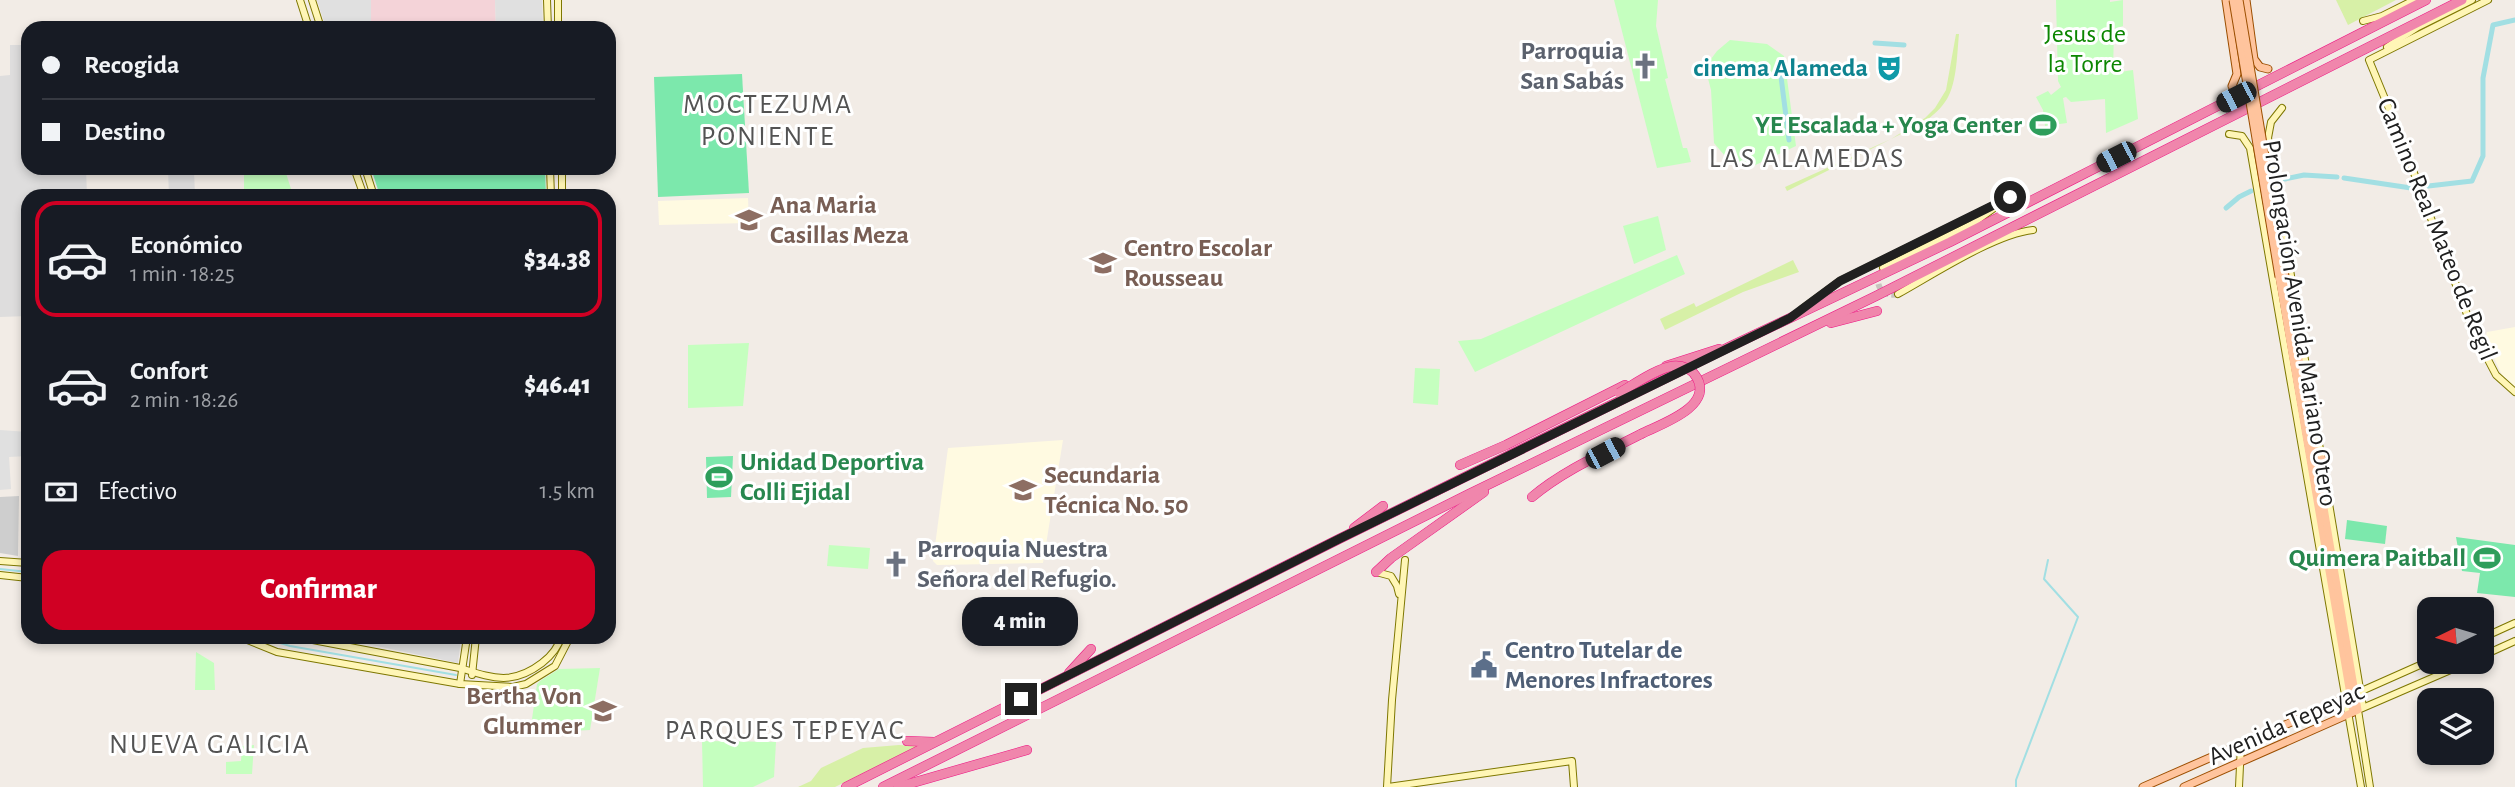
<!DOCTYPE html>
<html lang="es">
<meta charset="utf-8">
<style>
body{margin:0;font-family:"Alegreya Sans",sans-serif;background:#20242c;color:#f1f3f6;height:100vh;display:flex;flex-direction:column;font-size:26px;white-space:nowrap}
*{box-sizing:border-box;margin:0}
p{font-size:23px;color:#9ea1a6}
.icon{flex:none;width:38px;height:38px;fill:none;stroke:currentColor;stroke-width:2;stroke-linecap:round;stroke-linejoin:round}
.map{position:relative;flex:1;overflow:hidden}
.panel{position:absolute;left:21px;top:189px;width:595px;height:455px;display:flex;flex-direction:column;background:#171b24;border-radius:21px;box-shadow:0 4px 10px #0003}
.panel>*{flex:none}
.banner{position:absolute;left:21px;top:21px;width:595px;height:154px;border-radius:21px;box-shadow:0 4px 10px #0003;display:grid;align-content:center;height:154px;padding:0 21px;background:#171b24}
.needle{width:46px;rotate:265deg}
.buttons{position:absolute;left:2417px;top:597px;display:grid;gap:14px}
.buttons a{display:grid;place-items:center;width:77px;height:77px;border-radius:14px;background:#171b24;box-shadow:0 4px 10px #0003;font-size:35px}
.end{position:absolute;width:32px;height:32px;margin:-16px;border:9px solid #202020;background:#fff;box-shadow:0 0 0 4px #fff}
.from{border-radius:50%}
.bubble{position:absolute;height:49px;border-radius:21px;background:#171b24;box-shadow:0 4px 10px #0003;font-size:23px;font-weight:800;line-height:49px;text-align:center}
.car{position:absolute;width:21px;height:42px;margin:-21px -10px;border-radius:9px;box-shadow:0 0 5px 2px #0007;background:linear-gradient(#222 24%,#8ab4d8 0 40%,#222 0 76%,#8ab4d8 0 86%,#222 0)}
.banner b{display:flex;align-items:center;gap:24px;height:66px;font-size:26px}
.banner b+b{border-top:2px solid #363941}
.banner i{width:18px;height:18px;background:#f1f3f6}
ul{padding:12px 0 0;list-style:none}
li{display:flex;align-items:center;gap:21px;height:116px;margin:0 14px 10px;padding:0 7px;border:4px solid transparent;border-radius:21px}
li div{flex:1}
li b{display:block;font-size:26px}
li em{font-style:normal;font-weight:800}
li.active{border-color:#d00023}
li>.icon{width:63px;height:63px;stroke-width:1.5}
.pay{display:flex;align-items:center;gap:18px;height:77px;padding:0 21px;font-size:26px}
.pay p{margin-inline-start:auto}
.action{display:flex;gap:14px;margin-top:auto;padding:14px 21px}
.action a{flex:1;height:80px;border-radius:21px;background:#d00023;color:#fff;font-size:28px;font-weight:800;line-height:80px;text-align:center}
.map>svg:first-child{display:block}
.residential{fill:#dedddd}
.commercial{fill:#f4d3d8}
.education{fill:#fffae1}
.religious{fill:#cecece}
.grass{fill:#d7f0a7}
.park{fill:#c5ffbf}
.pitch{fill:#7ce8ac}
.parking{fill:#e0e0e0}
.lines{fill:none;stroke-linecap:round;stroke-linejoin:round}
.stream{stroke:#a2dfe3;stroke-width:2}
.canal{stroke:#a2dfe3;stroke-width:5}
.secondary-tunnel{stroke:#c8c3be;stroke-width:6;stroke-dasharray:6 3;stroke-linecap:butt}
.secondary-casing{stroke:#7e7700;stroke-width:8}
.primary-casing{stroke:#9c4e00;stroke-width:9}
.highway-casing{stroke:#ed1583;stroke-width:10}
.secondary{stroke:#fff6b6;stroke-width:6}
.primary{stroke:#ffc49d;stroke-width:7}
.highway{stroke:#f086ac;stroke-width:9}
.primary-bridge-casing{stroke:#9c4e00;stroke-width:9;stroke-linecap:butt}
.highway-bridge-casing{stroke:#ed1583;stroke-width:10;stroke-linecap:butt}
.primary-bridge{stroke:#ffc49d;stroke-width:7}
.highway-bridge{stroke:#f086ac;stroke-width:9}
.route{stroke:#202020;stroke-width:9}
.labels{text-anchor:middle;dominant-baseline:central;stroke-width:6;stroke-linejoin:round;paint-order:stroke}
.park-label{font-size:26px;fill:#0c8601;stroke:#fff}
.worship-label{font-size:26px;font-weight:bold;fill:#5b616d;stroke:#fff;text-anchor:end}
.culture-label{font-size:26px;font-weight:bold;fill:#0d838f;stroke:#fff;text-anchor:end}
.leisure-label{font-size:26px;font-weight:bold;fill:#27864d;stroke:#fff;text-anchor:end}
.education-label{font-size:26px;font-weight:bold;fill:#785e54;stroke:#fff;text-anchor:start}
.street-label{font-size:26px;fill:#202020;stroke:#fff}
.service-label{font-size:26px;font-weight:bold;fill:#4e5e75;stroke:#fff;text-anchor:start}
.neighbourhood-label{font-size:28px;letter-spacing:2px;fill:#535353;stroke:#fff}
</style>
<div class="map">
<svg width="2515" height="787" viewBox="0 0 2515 787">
<rect width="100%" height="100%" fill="#f2ece6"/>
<g class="residential">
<polygon points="10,45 28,45 28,168 86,168 87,196 28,196 28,316 0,317 0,76 10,75"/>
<polygon points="168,170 194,170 195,196 169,196"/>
<polygon points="333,637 449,637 461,639 458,663"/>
</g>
<polygon class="commercial" points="371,0 495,0 496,28 371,28"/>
<g class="education">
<polygon points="748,198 749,223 659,225 658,201"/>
<polygon points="2515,327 2515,387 2502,375 2485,339 2487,332"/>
<polygon points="1063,440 1043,563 937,565 933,561 948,448"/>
</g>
<polygon class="religious" points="19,496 18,556 0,553 0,497"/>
<g class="grass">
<polygon points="2336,0 2396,0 2348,25"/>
<path d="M1956,34H1959C1957,54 1957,82 1947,99C1941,109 1932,116 1923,123L1787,191L1785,187L1891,139L1925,118L1935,108L1946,90Z"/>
<polygon points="1793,260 1799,272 1743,292 1665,330 1660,319 1694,303 1696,307"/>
<polygon points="899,745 918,746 835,787 798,787 811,781 821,768 863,748"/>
</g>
<g class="park">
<polygon points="1614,0 1658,0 1656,26 1668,78 1665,79 1683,148 1687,148 1691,162 1657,168"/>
<polygon points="2056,0 2110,0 2110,2 2123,0 2123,26 2114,29 2113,73 2133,70 2138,119 2106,133 2105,99 2071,102 2066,97 2063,98 2067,123 2045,126 2043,110 2036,97 2048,91 2051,95 2061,87 2058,81"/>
<polygon points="1730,40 1767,44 1784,56 1796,146 1747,169 1725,156 1714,143 1711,90 1705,67 1717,51"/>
<polygon points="244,169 285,170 292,192 324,192 325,196 244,196"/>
<polygon points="1658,216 1666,250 1634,264 1623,226"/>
<polygon points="1677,255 1685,274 1475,372 1458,341 1481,339"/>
<polygon points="749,343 743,406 688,408 688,345"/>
<polygon points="1415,368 1440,369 1438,405 1413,403"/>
<polygon points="829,545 870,548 868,569 827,566"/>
<polygon points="196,652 214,663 215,690 195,690"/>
<polygon points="600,668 590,730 530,733 537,684 540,681 559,669"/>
<polygon points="702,741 776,742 774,777 753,787 703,787"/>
<polygon points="254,745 252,774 226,774 226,762 241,761 242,746"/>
</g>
<g class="pitch">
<polygon points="742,74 749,193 658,197 654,77"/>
<polygon points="371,168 545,168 546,196 380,196"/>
<polygon points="733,456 731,497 707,498 706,457"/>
<polygon points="2347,520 2387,526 2385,544 2345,539"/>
<polygon points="2456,537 2515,545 2515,597 2477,593 2480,573 2462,571"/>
</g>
<g class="parking">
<polygon points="317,0 371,0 371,28 326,28"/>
<polygon points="495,0 542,0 543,28 496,28"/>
<polygon points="0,430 28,432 28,456 9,457 11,489 0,490"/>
</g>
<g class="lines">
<g class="stream">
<polyline points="0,569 28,572"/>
<polyline points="261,637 290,646 456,675"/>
<polyline points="2016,787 2016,780 2078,617 2044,579 2048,560"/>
</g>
<g class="canal">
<polyline points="1875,43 1904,45"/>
<polyline points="1779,61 1789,140"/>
<polyline points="2344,178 2411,188 2472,181 2483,156 2483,78 2493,25 2515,20"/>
<polyline points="2285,179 2304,175 2337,177"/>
<polyline points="2226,208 2239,197 2251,191"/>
</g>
<path class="secondary-tunnel" d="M1878,275C1876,289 1885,297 1898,294"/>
<g class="secondary-casing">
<g id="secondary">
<polyline points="300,0 309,28"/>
<polyline points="312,0 321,28"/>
<polyline points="547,0 548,28"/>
<polyline points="558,0 558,28"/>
<polyline points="2488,0 2369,60 2399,133 2474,333 2496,375 2515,392"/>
<polyline points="2363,21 2382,16 2414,0"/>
<polyline points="2387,47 2418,27 2472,0"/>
<polyline points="2282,108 2271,122 2268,138 2363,707"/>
<polyline points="2229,134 2242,136 2250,148 2361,787"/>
<polyline points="354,168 364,196"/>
<polyline points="365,168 374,196"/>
<polyline points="550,168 551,196"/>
<polyline points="562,168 562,196"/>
<polyline points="1883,268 1972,224 1997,206"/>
<path d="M1898,294C1934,274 1995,234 2033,230"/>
<polyline points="1802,309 1840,281 2010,197"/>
<polyline points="0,561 28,563"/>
<polyline points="1376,572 1391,576 1397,586 1399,594"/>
<polyline points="0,575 28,578"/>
<polyline points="240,637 277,652 460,684 513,687 526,684 555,666 570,637"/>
<path d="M297,637L460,668C492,678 512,686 542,663C551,656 558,648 561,637"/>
<polyline points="2482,638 2515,623"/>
<polyline points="2482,656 2515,641"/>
<polyline points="472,675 476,637"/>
<polyline points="460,684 467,637"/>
<polyline points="2357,693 2429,661"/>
<polyline points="1387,787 1392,700 1405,560"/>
<polyline points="1388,787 1572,761 1574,787"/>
<polyline points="2239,787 2241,744"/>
<polyline points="2370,787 2358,710 2469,662"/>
</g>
</g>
<g class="primary-casing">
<g id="primary">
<polyline points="2226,0 2237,74 2232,86"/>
<polyline points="2246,0 2254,59 2260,67 2268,69"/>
<polyline points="2279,277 2353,712"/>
<polyline points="2319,472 2322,459"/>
<polyline points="2143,787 2351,696"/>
<polyline points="2184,787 2358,710 2285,276"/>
</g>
</g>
<g class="highway-casing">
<g id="highway">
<polyline points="1831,323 1877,311"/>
<polyline points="1666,366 1719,349"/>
<polyline points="1460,465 1506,445 1625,385"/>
<path d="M1532,497C1564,470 1604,453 1641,434"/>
<polyline points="1354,528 1383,506"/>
<polyline points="1376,572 1391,558 1484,492"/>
<polyline points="1069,673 1091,649"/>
<polyline points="907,741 934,742"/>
<polyline points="846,787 1339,539 1731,346 1950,242 2426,0"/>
<polyline points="883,787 1469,494 1876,296 2462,0"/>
<polyline points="898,787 1027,750"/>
</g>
</g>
<use href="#secondary" class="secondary"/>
<use href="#primary" class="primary"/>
<use href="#highway" class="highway"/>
<g class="primary-bridge-casing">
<g id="primary-bridge">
<polyline points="2233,0 2279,277"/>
<polyline points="2239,0 2285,276"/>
</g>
</g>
<g class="highway-bridge-casing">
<path id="highway-bridge" d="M1619,393C1633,385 1657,368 1673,366C1683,365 1692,369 1697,378C1713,407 1661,424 1641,434"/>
</g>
<use href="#primary-bridge" class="primary-bridge"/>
<use href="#highway-bridge" class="highway-bridge"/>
</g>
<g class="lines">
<polyline class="route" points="1021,699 1339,539 1790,318 1840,281 2010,197"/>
</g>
<defs>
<g id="church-bare" transform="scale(2.1)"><path d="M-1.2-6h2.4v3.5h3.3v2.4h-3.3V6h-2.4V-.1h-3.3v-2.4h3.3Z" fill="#6b7280" stroke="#fff" stroke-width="2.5" paint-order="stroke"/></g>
<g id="theatre-bare" transform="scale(2.1)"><path d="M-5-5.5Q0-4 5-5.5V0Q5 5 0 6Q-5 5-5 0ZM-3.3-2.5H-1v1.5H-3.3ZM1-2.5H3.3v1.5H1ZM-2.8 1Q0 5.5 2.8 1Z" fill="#0f9aa8" stroke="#fff" stroke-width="2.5" paint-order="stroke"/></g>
<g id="stadium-bare" transform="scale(2.1)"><path d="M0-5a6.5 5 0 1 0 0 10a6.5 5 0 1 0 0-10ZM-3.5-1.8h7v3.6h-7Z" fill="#2e9e5b" stroke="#fff" stroke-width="2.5" paint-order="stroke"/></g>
<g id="school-bare" transform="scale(2.1)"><path d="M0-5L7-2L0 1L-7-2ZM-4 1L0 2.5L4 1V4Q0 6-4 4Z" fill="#8d6e63" stroke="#fff" stroke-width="2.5" paint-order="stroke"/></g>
<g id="civic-bare" transform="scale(2.1)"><path d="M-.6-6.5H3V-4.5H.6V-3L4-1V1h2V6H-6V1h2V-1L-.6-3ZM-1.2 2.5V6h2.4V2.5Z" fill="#5c6f8a" stroke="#fff" stroke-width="2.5" paint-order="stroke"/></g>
</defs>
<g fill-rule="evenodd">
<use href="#church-bare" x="1645" y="66"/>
<use href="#theatre-bare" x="1889" y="68"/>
<use href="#stadium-bare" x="2043" y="125"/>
<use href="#school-bare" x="749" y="220"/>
<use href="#school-bare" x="1103" y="263"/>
<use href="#stadium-bare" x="719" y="477"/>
<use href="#school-bare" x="1023" y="490"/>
<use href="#stadium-bare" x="2487" y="558"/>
<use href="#church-bare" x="896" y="564"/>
<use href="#civic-bare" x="1484" y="665"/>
<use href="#school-bare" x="603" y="711"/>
</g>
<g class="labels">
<g class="park-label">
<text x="2085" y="34">Jesus de<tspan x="2085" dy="30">la Torre</tspan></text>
</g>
<g class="worship-label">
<text x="1624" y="51">Parroquia<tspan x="1624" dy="30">San Sabás</tspan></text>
<text x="917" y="549" text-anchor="start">Parroquia Nuestra<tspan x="917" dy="30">Señora del Refugio.</tspan></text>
</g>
<g class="culture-label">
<text x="1868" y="68">cinema Alameda</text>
</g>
<g class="leisure-label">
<text x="2022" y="125">YE Escalada + Yoga Center</text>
<text x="740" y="462" text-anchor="start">Unidad Deportiva<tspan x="740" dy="30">Colli Ejidal</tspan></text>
<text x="2466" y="558">Quimera Paitball</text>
</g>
<g class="education-label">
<text x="770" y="205">Ana Maria<tspan x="770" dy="30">Casillas Meza</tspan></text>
<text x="1124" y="248">Centro Escolar<tspan x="1124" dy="30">Rousseau</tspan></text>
<text x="1044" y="475">Secundaria<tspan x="1044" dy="30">Técnica No. 50</tspan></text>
<text x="582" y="696" text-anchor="end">Bertha Von<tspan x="582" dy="30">Glummer</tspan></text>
</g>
<g class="street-label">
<text transform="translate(2437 229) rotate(68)">Camino Real Mateo de Regil</text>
<text transform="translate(2300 323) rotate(81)">Prolongación Avenida Mariano Otero</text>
<text transform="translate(2286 724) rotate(-24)">Avenida Tepeyac</text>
</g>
<g class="service-label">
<text x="1505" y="650">Centro Tutelar de<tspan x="1505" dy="30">Menores Infractores</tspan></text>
</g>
<g class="neighbourhood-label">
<text x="768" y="105">MOCTEZUMA<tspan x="768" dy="32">PONIENTE</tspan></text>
<text x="1807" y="159">LAS ALAMEDAS</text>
<text x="785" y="731">PARQUES TEPEYAC</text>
<text x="210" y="745">NUEVA GALICIA</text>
</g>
</g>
</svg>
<div class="buttons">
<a><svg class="needle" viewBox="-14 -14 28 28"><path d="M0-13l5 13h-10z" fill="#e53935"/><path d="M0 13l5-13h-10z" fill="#9ea1a6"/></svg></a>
<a><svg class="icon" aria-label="layers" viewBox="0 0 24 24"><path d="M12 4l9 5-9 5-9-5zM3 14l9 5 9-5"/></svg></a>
</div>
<i class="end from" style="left:2010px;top:197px"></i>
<i class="end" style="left:1021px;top:699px"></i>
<div class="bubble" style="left:962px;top:597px;width:116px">4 min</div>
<i class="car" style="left:2236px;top:97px;rotate:243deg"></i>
<i class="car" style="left:2116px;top:157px;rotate:243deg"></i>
<i class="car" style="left:1605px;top:453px;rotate:62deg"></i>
<div class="banner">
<b><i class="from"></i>Recogida</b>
<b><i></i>Destino</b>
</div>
<section class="panel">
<ul>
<li class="active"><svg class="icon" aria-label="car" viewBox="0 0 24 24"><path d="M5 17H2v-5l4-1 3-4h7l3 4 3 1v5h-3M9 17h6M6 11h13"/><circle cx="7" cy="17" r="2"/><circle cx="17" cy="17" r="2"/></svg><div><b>Económico</b><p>1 min · 18:25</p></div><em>$34.38</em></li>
<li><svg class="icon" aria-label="car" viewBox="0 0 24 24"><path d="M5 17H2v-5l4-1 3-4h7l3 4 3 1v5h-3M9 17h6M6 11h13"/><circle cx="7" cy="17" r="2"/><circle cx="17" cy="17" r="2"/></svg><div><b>Confort</b><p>2 min · 18:26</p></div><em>$46.41</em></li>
</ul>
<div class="pay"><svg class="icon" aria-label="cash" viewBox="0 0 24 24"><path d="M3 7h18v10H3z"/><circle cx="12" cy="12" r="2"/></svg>Efectivo<p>1.5 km</p></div>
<div class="action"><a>Confirmar</a></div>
</section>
</div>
